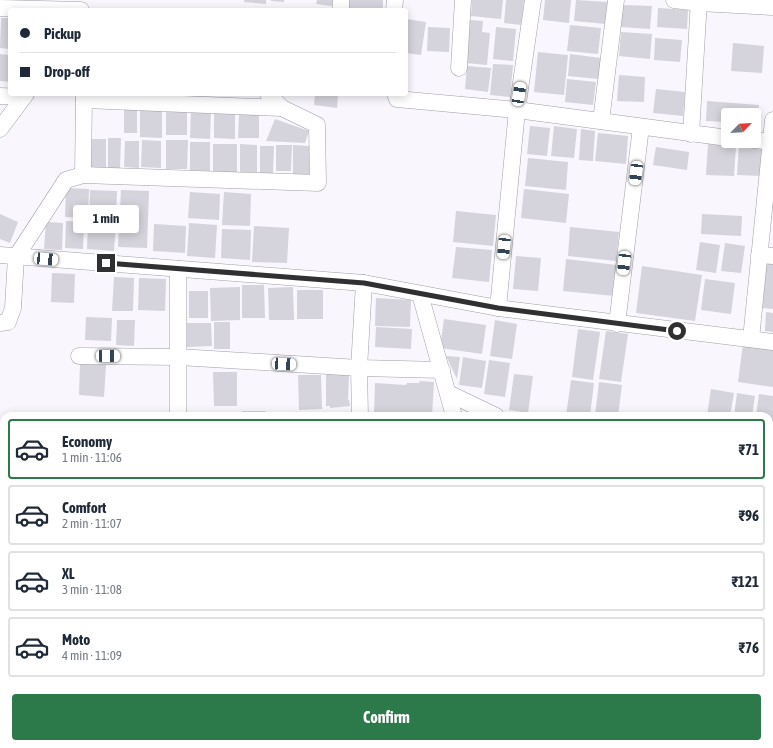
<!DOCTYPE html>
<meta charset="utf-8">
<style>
body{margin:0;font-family:"Asap Condensed",sans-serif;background:#f2f2f3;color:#1f2937;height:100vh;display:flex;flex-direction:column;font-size:15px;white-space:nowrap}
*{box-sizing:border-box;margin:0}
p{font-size:13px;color:#747a83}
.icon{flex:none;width:22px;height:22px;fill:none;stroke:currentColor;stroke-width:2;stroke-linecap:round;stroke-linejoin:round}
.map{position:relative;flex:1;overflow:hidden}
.panel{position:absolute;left:0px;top:412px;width:773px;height:336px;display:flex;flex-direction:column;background:#fff;border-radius:12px 12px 0 0;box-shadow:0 2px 10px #0003}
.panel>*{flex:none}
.banner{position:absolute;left:8px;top:8px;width:400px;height:88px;border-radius:4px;box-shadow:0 2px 10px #0003;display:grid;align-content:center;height:88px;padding:0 12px;background:#fff}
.needle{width:26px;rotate:65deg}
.fabs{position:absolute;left:721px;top:108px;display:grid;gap:8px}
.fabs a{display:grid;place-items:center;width:40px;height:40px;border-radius:4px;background:#fff;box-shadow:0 2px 10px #0003;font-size:20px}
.end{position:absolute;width:18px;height:18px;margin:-9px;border:5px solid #302f32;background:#fff;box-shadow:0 0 0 2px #fff}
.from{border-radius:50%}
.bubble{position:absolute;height:28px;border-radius:4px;background:#fff;box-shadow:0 2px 10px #0003;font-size:13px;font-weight:700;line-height:28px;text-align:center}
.car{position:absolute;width:12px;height:24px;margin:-12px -6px;border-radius:5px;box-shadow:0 0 3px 1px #0007;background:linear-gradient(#fff 24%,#345 0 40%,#fff 0 76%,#345 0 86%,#fff 0)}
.banner b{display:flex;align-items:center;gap:14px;height:38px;font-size:15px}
.banner b+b{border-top:1px solid #e0e1e3}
.banner i{width:10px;height:10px;background:#1f2937}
ul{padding:7px 0 0;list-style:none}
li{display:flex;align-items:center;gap:12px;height:60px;margin:0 8px 6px;padding:0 4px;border:2px solid #e0e1e3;border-radius:4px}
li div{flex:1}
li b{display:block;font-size:15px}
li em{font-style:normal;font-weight:700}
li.active{border-color:#2c7a4a}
li>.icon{width:36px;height:36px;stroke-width:1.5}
.button{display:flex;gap:8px;margin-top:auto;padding:8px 12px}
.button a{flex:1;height:46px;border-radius:4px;background:#2c7a4a;color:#fff;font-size:16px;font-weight:700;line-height:46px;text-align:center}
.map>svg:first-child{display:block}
.building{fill:#d5d3db}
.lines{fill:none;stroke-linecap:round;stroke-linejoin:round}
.minor-casing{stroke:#a09ea5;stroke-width:17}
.minor{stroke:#fff;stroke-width:16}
.route{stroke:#302f32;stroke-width:5}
</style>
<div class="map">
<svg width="773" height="748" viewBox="0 0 773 748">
<rect width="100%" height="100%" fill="#f9f6fe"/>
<g class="building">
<polygon points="244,0 266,0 266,4 244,2"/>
<polygon points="271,0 284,0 284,2 271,1"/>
<polygon points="317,0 333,0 332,6 316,4"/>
<polygon points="349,0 383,0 383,10 348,9"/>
<polygon points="472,0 503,0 501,19 471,16"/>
<polygon points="506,0 524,0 521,25 504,23"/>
<polygon points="545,0 571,0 569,23 543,20"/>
<polygon points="576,0 608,2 606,24 574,21"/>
<polygon points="623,5 652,6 650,29 621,27"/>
<polygon points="658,8 688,10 687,29 657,27"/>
<polygon points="1,18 10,18 10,49 0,48"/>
<polygon points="406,19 426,22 421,55 406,53"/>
<polygon points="470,20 483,21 482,32 490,33 487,65 465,63"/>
<polygon points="570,25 601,28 598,54 567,51"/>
<polygon points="428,27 450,28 449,52 427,51"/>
<polygon points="496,27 516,29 513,61 493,59"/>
<polygon points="621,32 652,34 650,59 619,56"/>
<polygon points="655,38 682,40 680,62 654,60"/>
<polygon points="733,43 764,46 762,73 731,71"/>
<polygon points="538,52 568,55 564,95 534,92"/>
<polygon points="0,54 10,55 10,82 0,81"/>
<polygon points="570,54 601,58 598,79 568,76"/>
<polygon points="493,64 513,65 510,97 490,95"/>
<polygon points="467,66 491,68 488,92 465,89"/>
<polygon points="619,75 645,77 644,102 617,101"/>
<polygon points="567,79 596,82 593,105 565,102"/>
<polygon points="656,89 685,92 683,116 653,113"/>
<polygon points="315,94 338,94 337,108 314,105"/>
<polygon points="707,101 759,105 757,124 754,124 754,115 728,115 728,122 706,121"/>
<rect x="124" y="105" width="13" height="28"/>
<rect x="166" y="109" width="21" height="26"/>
<polygon points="191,109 211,110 210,139 190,138"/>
<polygon points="140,110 162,111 162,138 140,137"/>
<polygon points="214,110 235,110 235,139 214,138"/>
<polygon points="239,114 259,114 259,138 238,138"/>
<polygon points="275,119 309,131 305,143 266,141"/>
<polygon points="530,126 550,128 547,156 527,154"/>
<polygon points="554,126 577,129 574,158 551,156"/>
<polygon points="581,129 595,131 593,161 579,160"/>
<polygon points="598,133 628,136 626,164 595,161"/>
<polygon points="108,138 121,138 120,169 108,169"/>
<rect x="90" y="139" width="16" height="29"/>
<polygon points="142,140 161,141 161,168 141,167"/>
<polygon points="166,140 188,140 187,169 166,169"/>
<polygon points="125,141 139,141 139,168 124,167"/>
<polygon points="190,142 210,142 210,171 190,170"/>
<polygon points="213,144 237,144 237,174 213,173"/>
<polygon points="240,144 257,145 257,172 240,172"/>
<polygon points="708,144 736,146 734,176 706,175"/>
<polygon points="739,144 763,146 762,176 737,175"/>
<polygon points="276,145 292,145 291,171 276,171"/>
<polygon points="293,145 309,146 309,174 293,174"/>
<polygon points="260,146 274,146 273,173 260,173"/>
<polygon points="656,147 689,152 687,170 653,165"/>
<polygon points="528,158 568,162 566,190 525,186"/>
<polygon points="66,188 89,189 88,218 65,217"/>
<polygon points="524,189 569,194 566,223 521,218"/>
<polygon points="90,190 117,191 116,220 89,219"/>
<polygon points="121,190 149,191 147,248 118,247"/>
<polygon points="190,192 220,194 219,220 188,218"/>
<polygon points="224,192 251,194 250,226 222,225"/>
<polygon points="456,211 496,215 493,246 453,242"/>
<polygon points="0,214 18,222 10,243 0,239"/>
<polygon points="702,214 742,216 741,236 701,234"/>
<polygon points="66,221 84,222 83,249 65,248"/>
<polygon points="46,222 63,223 62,250 44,249"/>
<polygon points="88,222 116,224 114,251 87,249"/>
<polygon points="189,223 217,225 215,258 187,256"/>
<polygon points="154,224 186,226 185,253 153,251"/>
<polygon points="254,226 289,228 287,263 252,262"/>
<polygon points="570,227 619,232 616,261 568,256"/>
<polygon points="222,229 251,230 250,260 221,258"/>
<polygon points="700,242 720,245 716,273 696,270"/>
<polygon points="725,243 745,246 741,273 721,271"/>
<polygon points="456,247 492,250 489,282 452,278"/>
<polygon points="516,256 541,258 538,291 513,289"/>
<polygon points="566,259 617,265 614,296 563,291"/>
<polygon points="766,263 773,263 773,309 762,308"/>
<polygon points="642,266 702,275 695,321 636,313"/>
<polygon points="52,273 75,274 74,303 51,302"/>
<polygon points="114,277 134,278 133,311 112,311"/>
<polygon points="139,278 166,279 165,311 138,310"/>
<polygon points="705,279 735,283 731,314 701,310"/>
<polygon points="242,285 264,285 265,318 242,318"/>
<polygon points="240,287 240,320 211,321 210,288"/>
<polygon points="293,287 294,320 269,320 268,288"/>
<rect x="297" y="290" width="26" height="29"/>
<rect x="189" y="291" width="19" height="27"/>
<polygon points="376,298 411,300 410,327 375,326"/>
<polygon points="766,312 773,313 773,332 765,331"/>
<polygon points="86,317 112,318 111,341 85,340"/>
<polygon points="444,319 486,325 482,354 440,348"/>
<polygon points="117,320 135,320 134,346 116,345"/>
<polygon points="495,320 517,324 512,359 490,356"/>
<rect x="214" y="322" width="16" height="27"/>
<polygon points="187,323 211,323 212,346 187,347"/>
<polygon points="376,327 412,329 411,349 375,347"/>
<polygon points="578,329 600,332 593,380 572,377"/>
<polygon points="606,331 628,334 621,382 599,379"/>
<polygon points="743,344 773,349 773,387 738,382"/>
<polygon points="446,356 460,357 457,379"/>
<polygon points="463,357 486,361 482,388 459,385"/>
<polygon points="489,360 510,363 505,397 484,394"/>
<polygon points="80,364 106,365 104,397 79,395"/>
<polygon points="213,372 237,372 237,406 214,406"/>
<polygon points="328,374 349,375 348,400 349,400 350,406 330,408 330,406 326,406 326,375"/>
<polygon points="514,374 533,376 528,413 509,410"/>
<polygon points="298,375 321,375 322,409 299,410"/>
<polygon points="571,380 594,383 590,416 566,416"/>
<polygon points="420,381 434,382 432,416 394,416 394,415 374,414 375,383 406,385 407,383 419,383"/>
<polygon points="599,382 622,385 618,416 595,416"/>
<polygon points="711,389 734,393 730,416 707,416"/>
<polygon points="737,393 755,396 752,416 734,416"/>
<polygon points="759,394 773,396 773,425 771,443 769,442 769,416 756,416"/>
<polygon points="242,411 265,411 266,416 242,416"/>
<polygon points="170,413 170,416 134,416 134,414"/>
<rect x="215" y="413" width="22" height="3"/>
<polygon points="769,469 773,470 773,508 769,507"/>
<polygon points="769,512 773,513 773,544 769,544"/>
<rect x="0" y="531" width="4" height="44"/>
<polygon points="769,575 773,576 773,625 769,624"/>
<polygon points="769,633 773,633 771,679 769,679"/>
<rect x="769" y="703" width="4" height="39"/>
<polygon points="0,712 4,712 4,745 0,744"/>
<polygon points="63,744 86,745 86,748 63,748"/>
<polygon points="655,744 674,744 674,748 654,748"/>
<polygon points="677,744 692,744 692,748 676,748"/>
<rect x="696" y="744" width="21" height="4"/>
<rect x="721" y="744" width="21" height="4"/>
</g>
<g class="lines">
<g class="minor-casing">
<g id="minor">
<polyline points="674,0 699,3 773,7"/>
<polyline points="0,8 81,10"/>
<polyline points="341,10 341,0"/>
<polyline points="394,10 395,0"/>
<polyline points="459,68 463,0"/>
<polyline points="395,94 397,99 517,110 728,138"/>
<polyline points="0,96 24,97"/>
<polyline points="84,100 282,108"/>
<polyline points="601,121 616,0"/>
<polyline points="0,129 26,94"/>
<polyline points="691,134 699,0"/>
<polyline points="754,140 773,142"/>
<polyline points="83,175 84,94"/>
<polyline points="0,255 364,283 498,308 773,342"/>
<polyline points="759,255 773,256"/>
<polyline points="178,269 178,416"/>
<polyline points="420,294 454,416"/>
<polyline points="498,308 517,110 533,0"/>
<polyline points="0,323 8,322 13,308 16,257 66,180 83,175 318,183 317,125 282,108 268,94"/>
<polyline points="617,324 641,127"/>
<polyline points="751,339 773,120"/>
<polyline points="79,356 179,357 359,368 442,370"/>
<polyline points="448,393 496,416"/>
<polyline points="360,416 359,368 364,283"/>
<polyline points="769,464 773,465"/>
<polyline points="769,554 773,555"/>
<polyline points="0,588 4,589"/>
<polyline points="769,694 773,695"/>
<polyline points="163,744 327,748"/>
<polyline points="366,744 366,748"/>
<polyline points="571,744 572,748"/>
<polyline points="25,748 25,744"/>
</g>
</g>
<use href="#minor" class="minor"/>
</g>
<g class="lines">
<polyline class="route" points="106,263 364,283 498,308 677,331"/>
</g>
</svg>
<div class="fabs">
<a><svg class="needle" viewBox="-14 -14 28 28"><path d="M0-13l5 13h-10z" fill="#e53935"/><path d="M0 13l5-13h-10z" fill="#747a83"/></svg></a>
</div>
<i class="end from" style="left:677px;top:331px"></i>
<i class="end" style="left:106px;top:263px"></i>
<div class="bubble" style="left:73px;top:205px;width:66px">1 min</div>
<i class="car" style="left:519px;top:94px;rotate:9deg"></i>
<i class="car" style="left:636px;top:173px;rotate:187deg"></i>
<i class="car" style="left:504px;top:247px;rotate:186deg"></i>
<i class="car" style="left:46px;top:259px;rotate:95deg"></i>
<i class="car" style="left:624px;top:263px;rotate:187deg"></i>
<i class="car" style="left:108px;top:356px;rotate:91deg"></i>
<i class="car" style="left:284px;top:364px;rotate:93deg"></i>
<div class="banner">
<b><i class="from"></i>Pickup</b>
<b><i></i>Drop-off</b>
</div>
<section class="panel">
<ul>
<li class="active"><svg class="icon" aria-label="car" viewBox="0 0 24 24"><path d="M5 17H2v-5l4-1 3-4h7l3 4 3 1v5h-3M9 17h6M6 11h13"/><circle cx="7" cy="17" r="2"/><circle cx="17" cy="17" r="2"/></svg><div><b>Economy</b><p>1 min · 11:06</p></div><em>₹71</em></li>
<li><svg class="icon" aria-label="car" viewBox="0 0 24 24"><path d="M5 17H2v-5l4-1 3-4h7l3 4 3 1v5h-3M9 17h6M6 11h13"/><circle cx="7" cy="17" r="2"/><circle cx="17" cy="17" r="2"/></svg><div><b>Comfort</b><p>2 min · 11:07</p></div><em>₹96</em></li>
<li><svg class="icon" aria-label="car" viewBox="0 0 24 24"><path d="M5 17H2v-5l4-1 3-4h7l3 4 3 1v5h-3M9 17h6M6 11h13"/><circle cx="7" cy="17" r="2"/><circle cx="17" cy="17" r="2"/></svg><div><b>XL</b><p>3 min · 11:08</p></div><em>₹121</em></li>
<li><svg class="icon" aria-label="car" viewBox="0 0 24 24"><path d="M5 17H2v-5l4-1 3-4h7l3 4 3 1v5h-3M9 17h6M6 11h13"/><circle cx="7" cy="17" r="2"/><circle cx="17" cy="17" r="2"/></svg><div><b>Moto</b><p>4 min · 11:09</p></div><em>₹76</em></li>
</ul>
<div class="button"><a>Confirm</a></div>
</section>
</div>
